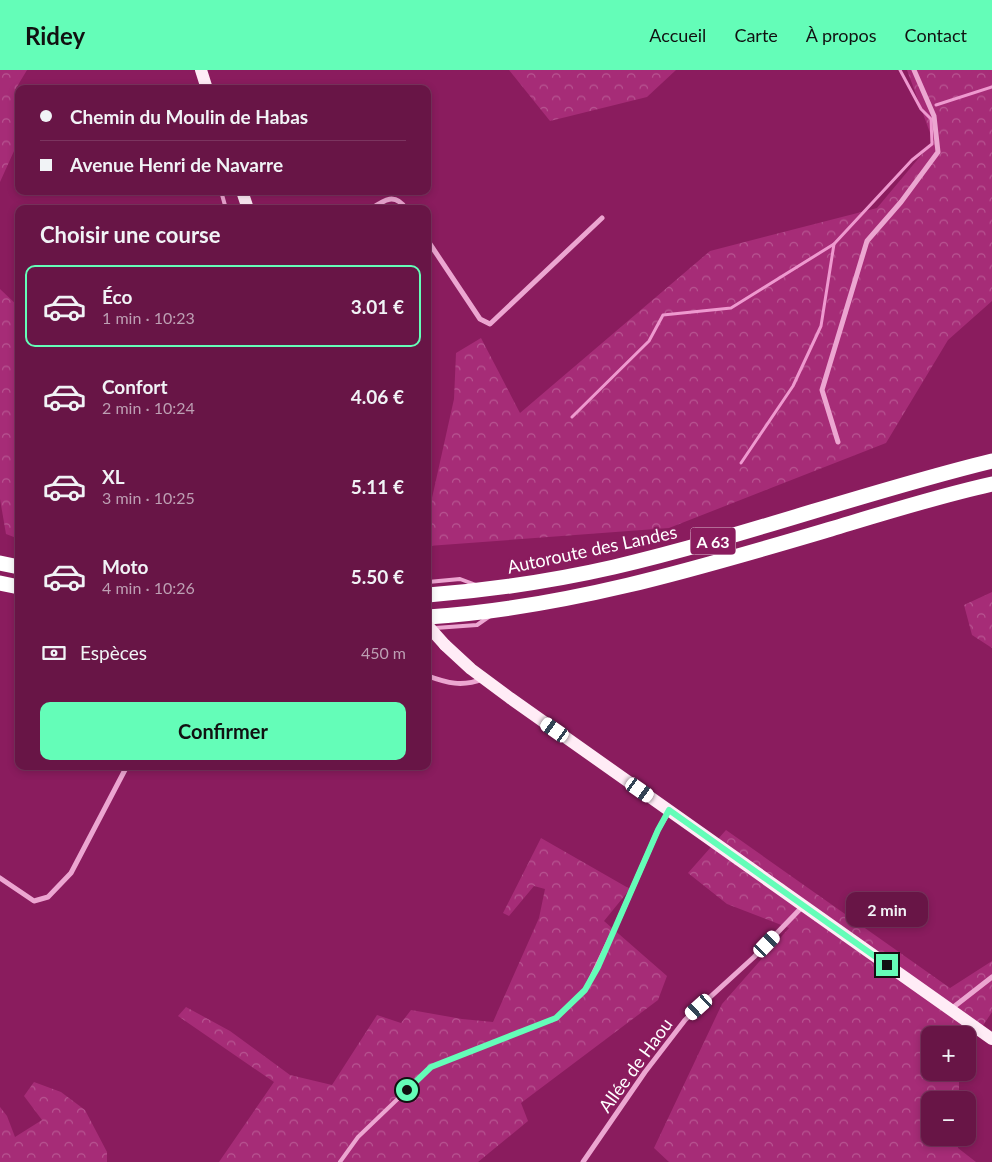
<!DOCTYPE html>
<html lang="fr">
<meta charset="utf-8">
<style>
body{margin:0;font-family:Lato,sans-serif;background:#702251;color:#f1f3f6;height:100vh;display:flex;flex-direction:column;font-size:19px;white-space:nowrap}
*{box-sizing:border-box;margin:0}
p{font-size:16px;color:#bd9fb3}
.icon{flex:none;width:28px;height:28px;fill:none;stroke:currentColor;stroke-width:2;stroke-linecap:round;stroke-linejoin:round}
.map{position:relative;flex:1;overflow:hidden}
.panel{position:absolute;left:15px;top:135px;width:416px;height:565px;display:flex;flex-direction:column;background:#681546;border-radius:10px;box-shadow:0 2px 8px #0003,0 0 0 1px #7b345f}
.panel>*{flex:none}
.top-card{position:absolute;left:15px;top:15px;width:416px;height:110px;border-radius:10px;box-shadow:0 2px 8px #0003,0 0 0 1px #7b345f;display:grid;align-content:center;height:110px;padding:0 25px;background:#681546}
.tools{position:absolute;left:921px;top:956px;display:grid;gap:10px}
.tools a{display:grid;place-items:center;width:55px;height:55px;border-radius:10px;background:#681546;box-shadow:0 2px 8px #0003,0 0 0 1px #7b345f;font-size:25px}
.end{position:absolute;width:22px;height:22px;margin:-11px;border:6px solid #64fdb8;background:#111;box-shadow:0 0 0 2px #111}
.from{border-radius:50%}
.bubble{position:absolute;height:35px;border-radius:10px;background:#681546;box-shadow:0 2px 8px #0003,0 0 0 1px #7b345f;font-size:16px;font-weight:700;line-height:35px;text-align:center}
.car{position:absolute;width:15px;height:30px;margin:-15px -8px;border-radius:6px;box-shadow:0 0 4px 1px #0007;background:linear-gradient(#fff 24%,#345 0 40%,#fff 0 76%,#345 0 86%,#fff 0)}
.top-card b{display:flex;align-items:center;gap:18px;height:48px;font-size:19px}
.top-card b+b{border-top:1px solid #7b345f}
.top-card i{width:12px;height:12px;background:#f1f3f6}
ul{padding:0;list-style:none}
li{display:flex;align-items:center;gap:15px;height:82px;margin:0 10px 8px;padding:0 15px;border:2px solid transparent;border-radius:10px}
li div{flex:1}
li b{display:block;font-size:19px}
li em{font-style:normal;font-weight:700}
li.on{border-color:#64fdb8}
li>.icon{width:45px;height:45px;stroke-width:1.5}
h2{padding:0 25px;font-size:22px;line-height:60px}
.pay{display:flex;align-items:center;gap:12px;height:55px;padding:0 25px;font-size:19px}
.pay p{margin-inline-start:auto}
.cta{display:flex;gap:10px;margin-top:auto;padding:10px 25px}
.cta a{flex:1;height:58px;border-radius:10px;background:#64fdb8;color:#111;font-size:20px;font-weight:700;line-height:58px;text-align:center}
header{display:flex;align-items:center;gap:30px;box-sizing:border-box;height:70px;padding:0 25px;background:#64fdb8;color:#111}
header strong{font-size:24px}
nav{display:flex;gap:28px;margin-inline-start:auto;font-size:18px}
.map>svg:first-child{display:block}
.forest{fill:url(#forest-crowns)}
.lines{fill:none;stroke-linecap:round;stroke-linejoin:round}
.stream{stroke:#ee99cf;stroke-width:3}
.service{stroke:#eca6d1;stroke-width:4}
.minor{stroke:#eca6d1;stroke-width:5}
.primary{stroke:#ffecf6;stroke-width:12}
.motorway{stroke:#fff;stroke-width:15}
.primary-bridge{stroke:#ffecf6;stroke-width:12}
.route{stroke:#64fdb8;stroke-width:6}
.labels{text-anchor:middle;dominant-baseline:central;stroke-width:4.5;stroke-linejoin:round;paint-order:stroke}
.shield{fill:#8a1c5e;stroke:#dcbbcf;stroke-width:1}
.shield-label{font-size:16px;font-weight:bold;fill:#fff}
.street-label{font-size:18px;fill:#fff;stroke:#8a1c5e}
</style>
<header>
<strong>Ridey</strong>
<nav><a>Accueil</a><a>Carte</a><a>À propos</a><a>Contact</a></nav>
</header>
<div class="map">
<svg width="992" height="1092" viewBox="0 0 992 1092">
<defs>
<pattern id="forest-crowns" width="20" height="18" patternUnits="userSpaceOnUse" patternTransform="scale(1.25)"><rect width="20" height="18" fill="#a62c77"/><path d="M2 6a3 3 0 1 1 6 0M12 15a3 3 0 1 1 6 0" fill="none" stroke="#b85692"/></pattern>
</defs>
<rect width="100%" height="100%" fill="#8a1c5e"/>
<g class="forest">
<polygon points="0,0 27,0 15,20 19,22 19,70 0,112"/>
<polygon points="509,0 676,0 647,27 550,51"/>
<polygon points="907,0 992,0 992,231 948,270 886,373 669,458 428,476 428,446 454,329 456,283 481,268 520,343 710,181 877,138 933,71"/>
<polygon points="0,219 19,237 19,469 6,464 0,429"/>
<polygon points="992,522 992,578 972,565 964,535"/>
<polygon points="726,760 950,918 992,891 992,942 968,978 968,965 930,965 930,1002 959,1003 959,1030 930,1030 930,1068 958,1068 958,1078 976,1092 669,1092 654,1078 722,934 789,858 727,834 688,803"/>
<polygon points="541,768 630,819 604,851 667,906 658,930 521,1033 528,1051 478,1092 219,1092 274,1012 178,946 186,937 230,961 290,1005 332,1015 377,945 401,953 411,940 462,949 493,952 539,848 545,819 534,816 509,846 503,843"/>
<polygon points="34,1012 61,1022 85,1040 107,1082 107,1092 0,1092 0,1037 7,1046 15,1067 42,1050 24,1026"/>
</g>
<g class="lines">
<g class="stream">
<polyline points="936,35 992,17"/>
<polyline points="572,347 649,271 663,245 731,238 834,174"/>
<polyline points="741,393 793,316 821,256 834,174 912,90 932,74 931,49 921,39 900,0"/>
</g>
<g class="service">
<polyline points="221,121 226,139"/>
<polyline points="428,512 460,509 476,515"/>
<polyline points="435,558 477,555 490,546"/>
<polyline points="340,1092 358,1067 431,997 556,948 585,920 619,849"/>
</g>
<g class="minor">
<path d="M371,139C384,130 395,122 406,139"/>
<polyline points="428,171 480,249 490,254 602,148"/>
<polyline points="838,372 822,320 867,171 901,132 938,82 934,46 914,0"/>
<path d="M428,606C447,613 462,617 483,609"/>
<polyline points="0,808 34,831 48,827 71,803 127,696"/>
<polyline points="619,849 658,760 669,741"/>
<polyline points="951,939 992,907"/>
<polyline points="583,1092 645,1002 685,950 754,887 803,836"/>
</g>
<g class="primary">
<polyline points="201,0 207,19"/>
<polyline points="242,121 248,139"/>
<polyline points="445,575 471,599 510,628 992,969"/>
</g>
<g class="motorway">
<polyline points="0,493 19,497"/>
<polyline points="0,513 19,517"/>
<path d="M428,525C490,520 553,511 614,497C742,467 865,422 992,391"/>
<path d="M428,547C566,538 699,498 831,459C884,443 938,426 992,414"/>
</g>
<polyline class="primary-bridge" points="428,556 445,575"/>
</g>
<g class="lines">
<polyline class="route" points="407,1020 431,997 556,948 585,920 598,897 658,760 669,740 887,895"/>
</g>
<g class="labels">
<rect class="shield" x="690.5" y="457.5" width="45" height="27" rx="4"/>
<g class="shield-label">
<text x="713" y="471">A 63</text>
</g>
<g class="street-label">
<text transform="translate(592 479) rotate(-12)">Autoroute des Landes</text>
<text transform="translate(635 995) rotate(-54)">Allée de Haou</text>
</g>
</g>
</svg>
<div class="tools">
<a>+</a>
<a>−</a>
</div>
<i class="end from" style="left:407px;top:1020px"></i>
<i class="end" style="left:887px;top:895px"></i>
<div class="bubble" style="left:846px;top:822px;width:82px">2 min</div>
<i class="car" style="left:555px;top:660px;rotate:305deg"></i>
<i class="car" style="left:640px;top:720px;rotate:125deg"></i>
<i class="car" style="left:767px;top:874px;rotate:44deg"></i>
<i class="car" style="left:699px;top:937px;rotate:228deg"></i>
<div class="top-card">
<b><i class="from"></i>Chemin du Moulin de Habas</b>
<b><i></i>Avenue Henri de Navarre</b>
</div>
<section class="panel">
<h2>Choisir une course</h2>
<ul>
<li class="on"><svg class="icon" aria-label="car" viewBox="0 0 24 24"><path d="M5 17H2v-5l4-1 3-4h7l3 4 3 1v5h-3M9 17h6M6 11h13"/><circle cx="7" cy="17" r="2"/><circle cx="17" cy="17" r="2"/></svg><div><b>Éco</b><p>1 min · 10:23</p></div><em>3.01 €</em></li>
<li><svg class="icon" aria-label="car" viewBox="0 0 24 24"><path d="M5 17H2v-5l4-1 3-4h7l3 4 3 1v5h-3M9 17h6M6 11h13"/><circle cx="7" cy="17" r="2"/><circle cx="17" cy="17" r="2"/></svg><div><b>Confort</b><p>2 min · 10:24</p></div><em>4.06 €</em></li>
<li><svg class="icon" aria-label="car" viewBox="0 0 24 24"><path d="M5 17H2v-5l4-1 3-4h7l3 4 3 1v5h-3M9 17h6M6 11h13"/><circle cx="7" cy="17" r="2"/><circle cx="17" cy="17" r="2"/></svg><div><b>XL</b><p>3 min · 10:25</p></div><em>5.11 €</em></li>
<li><svg class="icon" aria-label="car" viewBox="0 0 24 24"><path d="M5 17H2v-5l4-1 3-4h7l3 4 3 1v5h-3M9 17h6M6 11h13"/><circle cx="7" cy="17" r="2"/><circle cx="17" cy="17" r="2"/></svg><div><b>Moto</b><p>4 min · 10:26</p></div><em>5.50 €</em></li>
</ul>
<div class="pay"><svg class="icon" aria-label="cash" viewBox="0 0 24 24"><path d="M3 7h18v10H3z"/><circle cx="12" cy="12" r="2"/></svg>Espèces<p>450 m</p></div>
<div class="cta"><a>Confirmer</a></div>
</section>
</div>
